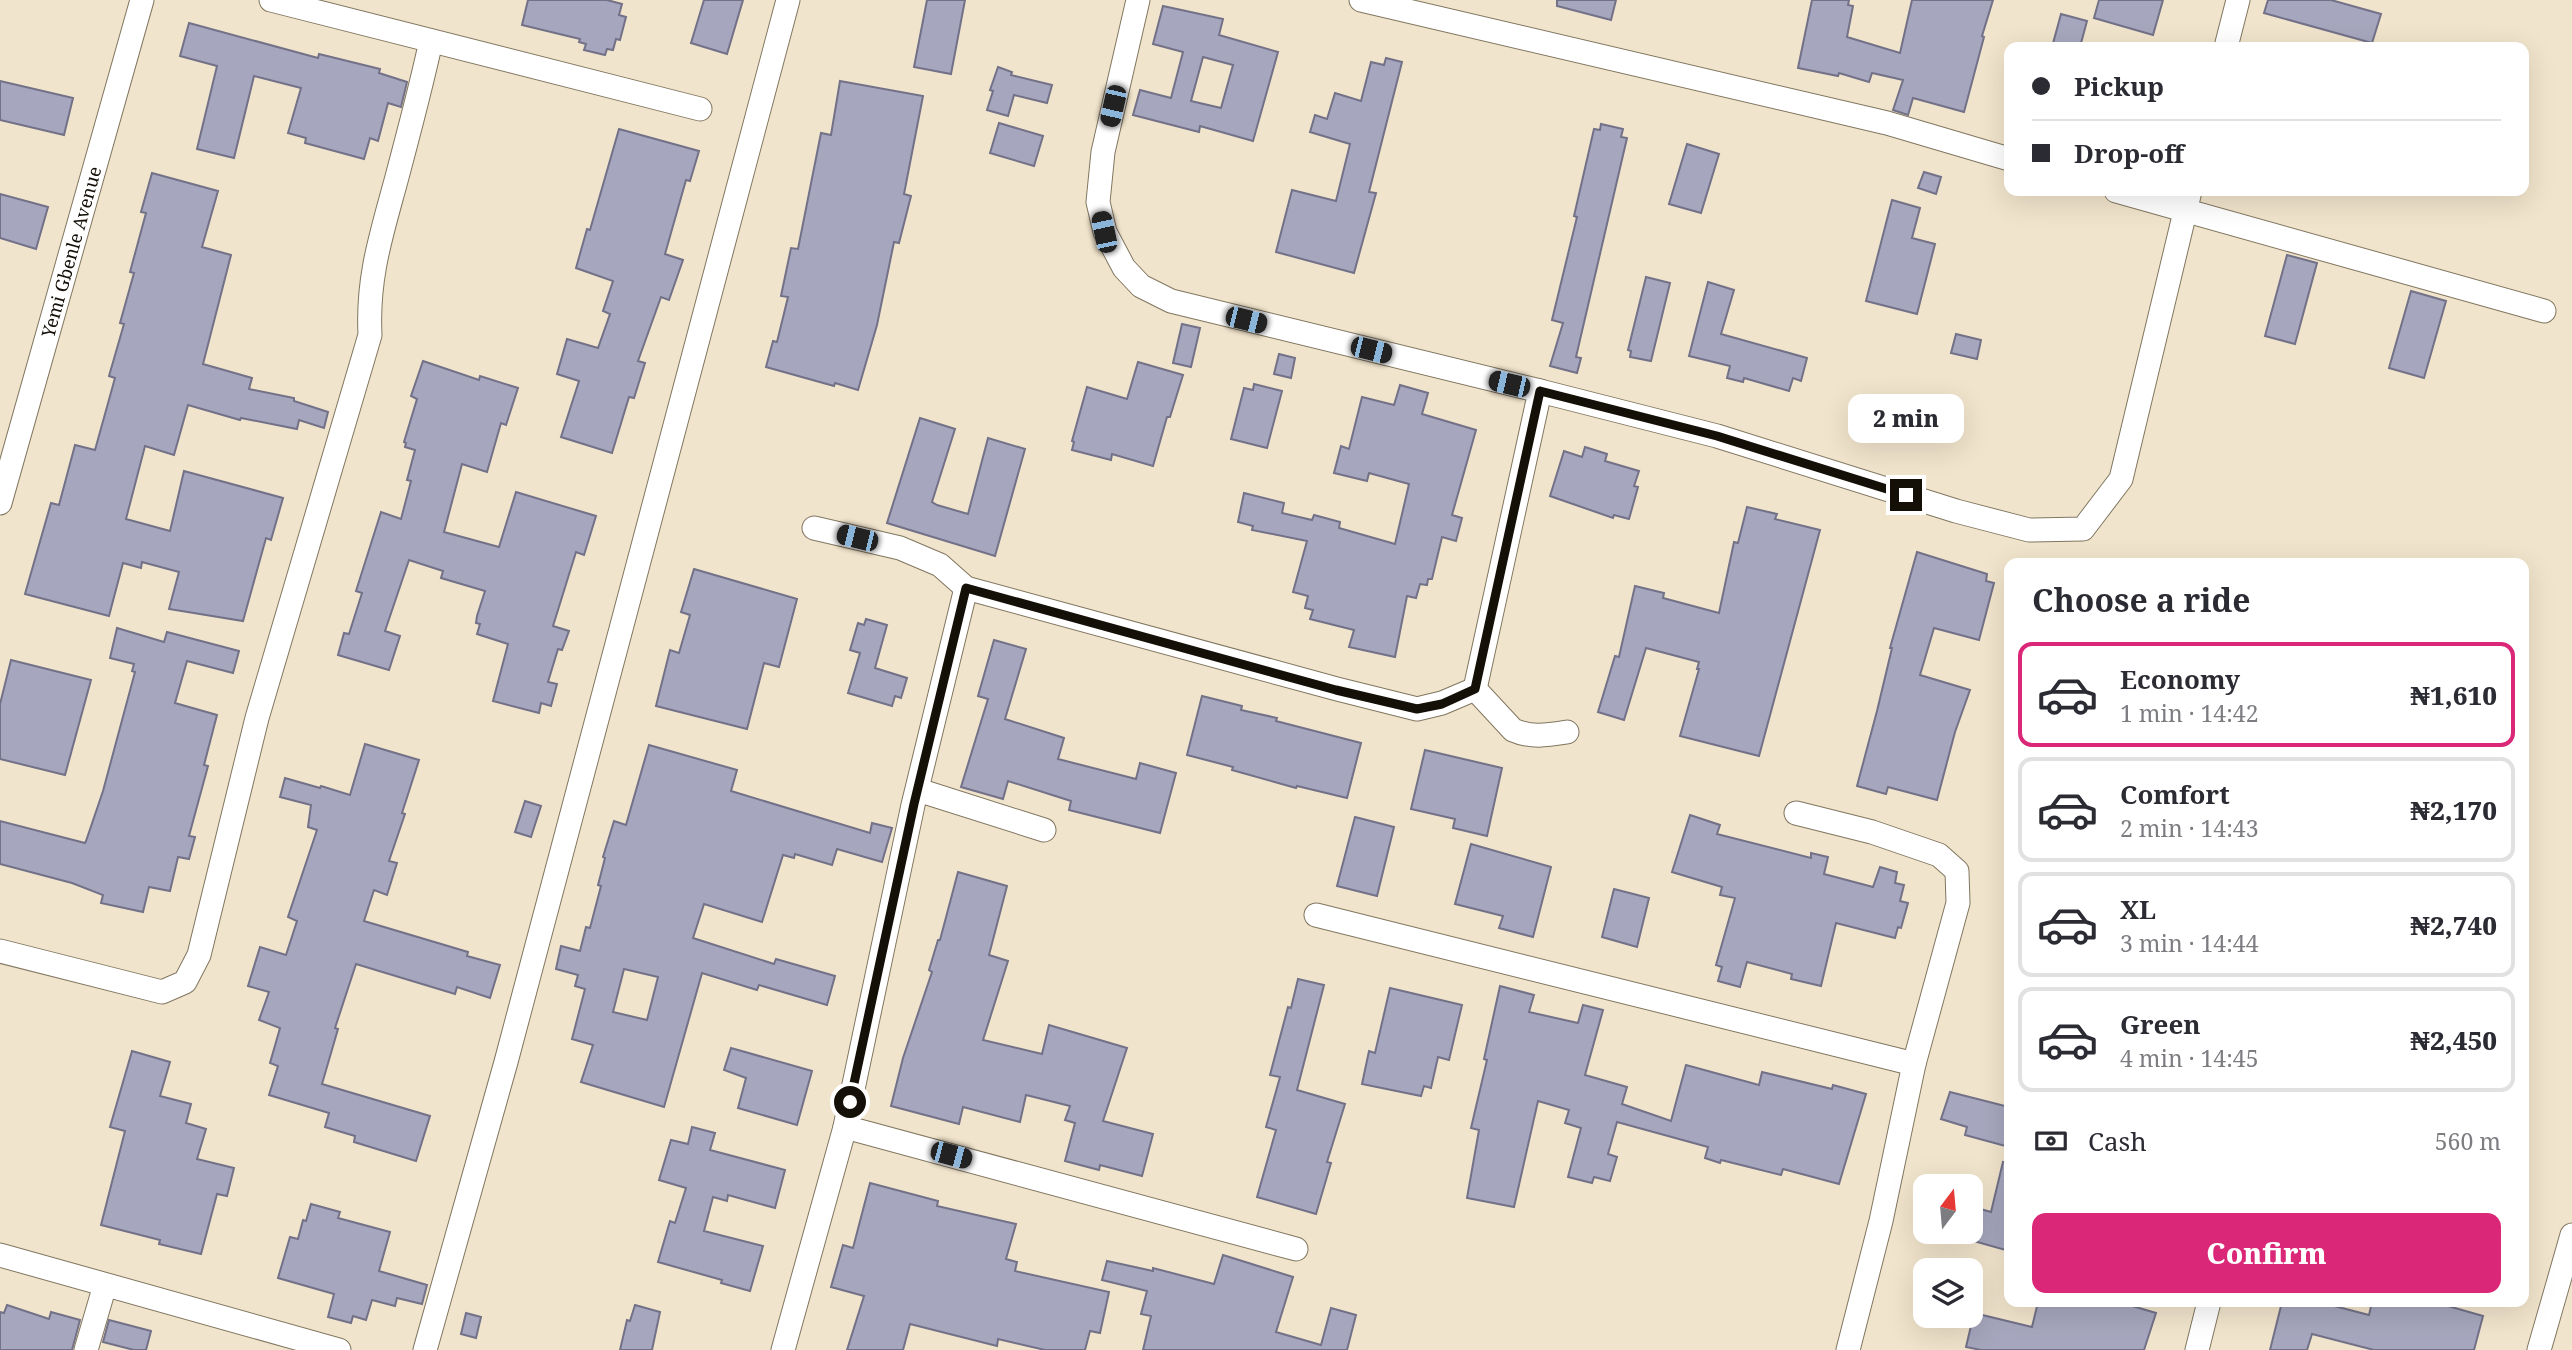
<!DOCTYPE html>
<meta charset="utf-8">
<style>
body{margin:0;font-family:"Noto Serif",serif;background:#f7f7f7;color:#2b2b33;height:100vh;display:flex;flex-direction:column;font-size:26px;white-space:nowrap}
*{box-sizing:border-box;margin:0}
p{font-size:23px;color:#7c7c81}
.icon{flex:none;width:38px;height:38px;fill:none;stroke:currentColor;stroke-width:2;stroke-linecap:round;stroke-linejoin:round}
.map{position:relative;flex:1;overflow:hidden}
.sheet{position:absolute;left:2004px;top:558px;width:525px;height:749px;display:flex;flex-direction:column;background:#fff;border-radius:14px;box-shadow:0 7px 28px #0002}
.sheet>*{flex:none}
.top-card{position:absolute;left:2004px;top:42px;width:525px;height:154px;border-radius:14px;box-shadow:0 7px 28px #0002;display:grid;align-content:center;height:154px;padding:0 28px;background:#fff}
.needle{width:46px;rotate:16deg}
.buttons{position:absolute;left:1913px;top:1174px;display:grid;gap:14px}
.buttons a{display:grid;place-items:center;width:70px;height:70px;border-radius:14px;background:#fff;box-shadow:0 7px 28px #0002;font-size:35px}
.end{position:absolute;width:32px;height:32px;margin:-16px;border:9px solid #141008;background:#fff;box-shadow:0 0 0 4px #fff}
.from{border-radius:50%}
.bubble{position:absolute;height:49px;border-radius:14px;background:#fff;box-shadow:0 7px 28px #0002;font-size:23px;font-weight:800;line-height:49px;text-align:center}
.car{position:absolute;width:21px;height:42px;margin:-21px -10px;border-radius:9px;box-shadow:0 0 5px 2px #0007;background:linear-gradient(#222 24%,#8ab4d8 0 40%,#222 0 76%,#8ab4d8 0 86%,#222 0)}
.top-card b{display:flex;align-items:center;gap:24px;height:66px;font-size:26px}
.top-card b+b{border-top:2px solid #e1e1e2}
.top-card i{width:18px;height:18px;background:#2b2b33}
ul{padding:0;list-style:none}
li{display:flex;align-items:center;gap:21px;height:105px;margin:0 14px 10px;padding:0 14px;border:4px solid #e1e1e2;border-radius:14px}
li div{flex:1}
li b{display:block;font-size:26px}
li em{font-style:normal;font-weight:800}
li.current{border-color:#db2777}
li>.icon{width:63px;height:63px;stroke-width:1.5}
h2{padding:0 28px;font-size:32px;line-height:84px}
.pay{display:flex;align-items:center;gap:18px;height:77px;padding:0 28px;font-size:26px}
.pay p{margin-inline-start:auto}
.primary-button{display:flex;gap:14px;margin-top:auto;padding:14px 28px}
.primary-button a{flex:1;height:80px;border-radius:14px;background:#db2777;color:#fff;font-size:28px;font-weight:800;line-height:80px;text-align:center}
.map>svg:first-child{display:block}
.building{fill:#a6a6be;stroke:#727188;stroke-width:2;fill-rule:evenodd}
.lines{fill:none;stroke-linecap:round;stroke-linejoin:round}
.minor-casing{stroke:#817660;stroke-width:25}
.minor{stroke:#fff;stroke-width:23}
.route{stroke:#141008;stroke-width:9}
.labels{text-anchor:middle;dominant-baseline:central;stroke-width:7;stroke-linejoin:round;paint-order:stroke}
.street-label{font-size:18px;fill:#141008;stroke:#fef1d9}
</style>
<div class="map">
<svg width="2572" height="1350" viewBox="0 0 2572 1350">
<rect width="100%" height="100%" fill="#f1e4cc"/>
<g class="building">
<polygon points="528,0 607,0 622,4 619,15 626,17 620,40 616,39 613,50 607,49 605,55 584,50 586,44 579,42 580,39 522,25"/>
<polygon points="704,0 743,0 727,54 691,43"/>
<polygon points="927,0 965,0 951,74 914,67"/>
<polygon points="1557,0 1616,0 1611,20 1557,6"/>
<polygon points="1812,0 1849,0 1848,5 1853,6 1847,37 1900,53 1912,0 1993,0 1982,36 1984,37 1964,112 1913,98 1908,115 1893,110 1903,80 1872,73 1869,82 1839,73 1838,76 1798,68"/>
<polygon points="2099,0 2163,0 2153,35 2094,18"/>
<polygon points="2268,0 2331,0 2381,14 2372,43 2264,13"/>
<path d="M1163,6L1223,19L1219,35L1278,52L1253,141L1200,126L1199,132L1133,115L1140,90L1171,98L1183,52L1153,44ZM1203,57L1233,65L1221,108L1191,101Z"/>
<polygon points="2061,14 2087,21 2080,47 2052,47"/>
<polygon points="189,23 318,58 319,54 380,69 379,73 407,82 401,107 388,103 378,141 370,138 364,159 305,143 306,138 288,133 301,88 254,76 234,158 197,149 217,66 180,56"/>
<polygon points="1386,58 1402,62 1369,192 1376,193 1354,273 1276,252 1292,190 1336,201 1350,144 1310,132 1315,115 1327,119 1335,93 1361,101 1371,62 1384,65"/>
<polygon points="998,67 1012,72 1011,75 1052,85 1047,103 1014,95 1008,116 987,110 993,91 990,90"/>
<polygon points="0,81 73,98 64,135 0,120"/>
<polygon points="840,81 923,96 904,194 911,196 899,243 894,242 877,325 858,390 835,383 834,386 766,367 773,341 777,342 788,297 781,296 791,248 798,249 821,133 831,135"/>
<polygon points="999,123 1043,136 1034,166 990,153"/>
<polygon points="1601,124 1623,129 1621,137 1627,138 1576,357 1581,358 1577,373 1550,366 1563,323 1552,320 1577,217 1574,216 1594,129 1600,130"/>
<polygon points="619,129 699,151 690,181 686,180 665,254 683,260 669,300 661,297 638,361 645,363 634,398 629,397 612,453 561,437 579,381 557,374 567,339 598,348 610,314 603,311 613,281 576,268 587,229 590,230"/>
<polygon points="1687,144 1719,154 1701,213 1669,204"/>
<polygon points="1924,172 1941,177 1936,194 1918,188"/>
<polygon points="152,173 218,191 202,247 231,255 203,364 252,378 249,389 294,398 294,401 328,412 324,428 299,420 297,429 241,418 240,420 188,405 174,455 145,446 126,519 170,531 184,471 283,498 271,540 266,538 243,621 169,609 179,572 142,562 141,568 123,563 109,616 25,594 51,503 59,505 75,445 95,450 115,378 109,376 124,324 120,323 134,273 130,272 146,213 141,212"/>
<polygon points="0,194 48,207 36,249 0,238"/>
<polygon points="1892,200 1920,208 1912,238 1935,244 1917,314 1866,301"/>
<polygon points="2287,255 2317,263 2295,344 2265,336"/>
<polygon points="1646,277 1670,283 1651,361 1630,357 1631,351 1628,350"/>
<polygon points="1708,282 1734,290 1721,334 1807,358 1801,381 1793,378 1789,391 1744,378 1743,382 1727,378 1730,366 1689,356"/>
<polygon points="2411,291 2446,301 2424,378 2389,368"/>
<polygon points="1182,324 1200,328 1191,367 1173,363"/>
<polygon points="1956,334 1981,340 1977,359 1951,353"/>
<polygon points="1279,354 1295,358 1291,378 1274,374"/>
<polygon points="423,361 479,380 480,376 518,388 506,425 501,423 487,472 462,464 444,532 499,547 516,492 596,516 584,555 576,552 553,626 569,631 562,650 558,649 548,682 557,684 551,706 541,703 539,713 493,701 508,644 477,634 480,624 476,623 477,616 485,591 441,578 443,571 409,560 385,631 400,636 389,670 338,655 344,633 349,634 362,593 356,591 381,512 401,519 411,481 407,480 415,450 405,447 406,443 404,442 417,399 411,396"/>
<polygon points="1138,362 1183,375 1170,417 1167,417 1153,466 1112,454 1111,460 1072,450 1074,442 1072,441 1087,387 1127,399"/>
<polygon points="1254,384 1282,391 1267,448 1231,439 1244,388 1253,390"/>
<polygon points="1400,385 1428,393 1422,414 1476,430 1452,515 1462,518 1456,541 1442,537 1432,579 1428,579 1427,585 1420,584 1416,598 1407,596 1395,657 1349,647 1354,630 1310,619 1313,610 1305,608 1308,596 1293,592 1307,541 1252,530 1253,526 1238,522 1244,493 1284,503 1282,513 1312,520 1314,515 1340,522 1339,528 1395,544 1409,484 1369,473 1367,481 1334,473 1341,446 1349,449 1362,397 1394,405"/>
<polygon points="920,418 955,429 932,502 937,505 968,514 988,438 1025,449 995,556 887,523"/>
<polygon points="1585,447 1607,454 1605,461 1639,471 1634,486 1638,487 1629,519 1614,515 1613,518 1550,496 1564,451 1582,457"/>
<polygon points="1747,507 1777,514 1775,519 1820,530 1759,756 1680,736 1699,669 1697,669 1699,662 1646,648 1624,720 1598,712 1615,656 1619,657 1635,586 1664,593 1663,598 1719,613 1734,542 1738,543"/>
<polygon points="1917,552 1987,574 1986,581 1994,583 1979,640 1934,628 1920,675 1970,690 1955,732 1937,800 1888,787 1886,794 1857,786 1877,711 1892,648 1890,648"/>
<polygon points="694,569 797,599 779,667 764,663 747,729 656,706 670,650 679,653 690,615 681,612"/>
<polygon points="866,619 887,625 875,668 907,678 901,698 895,696 892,706 848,693 860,653 850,650 858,623 864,625"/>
<polygon points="117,628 164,642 167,632 239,651 233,673 187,661 175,703 217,715 204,765 208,766 189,836 195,837 189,859 178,857 170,891 149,887 143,912 101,903 103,895 72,883 0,864 0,821 85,843 86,841 103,791 135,672 132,671 134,664 110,658"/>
<polygon points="994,640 1026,649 1005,719 1064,738 1058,759 1136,779 1140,763 1176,773 1160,833 1069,810 1071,801 1008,781 1003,799 961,787 988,699 978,696"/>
<polygon points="11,660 91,680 65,775 0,759 0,704"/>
<polygon points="1202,696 1242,706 1241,710 1277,718 1276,721 1361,743 1347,798 1297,786 1296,788 1232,770 1233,767 1187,755"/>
<polygon points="365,744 419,760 402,813 405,814 389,861 397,863 387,895 374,890 364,921 468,952 467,956 500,965 490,998 457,987 455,994 356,964 335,1028 338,1029 322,1084 430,1116 416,1161 354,1142 355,1136 325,1127 329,1113 269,1095 278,1066 270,1063 280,1028 259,1020 269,992 248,986 260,947 286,955 297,921 288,917 317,830 308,827 311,805 280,797 285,778 320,788 321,786 350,795"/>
<path d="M649,745L737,770L731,791L870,833L872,823L892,828L882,862L837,849L832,865L795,854L794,858L783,855L762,922L704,904L693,938L774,964L776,959L835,976L827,1005L759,985L757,990L702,973L664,1107L581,1082L593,1045L572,1039L585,989L575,986L578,975L556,969L561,946L580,951L586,927L590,928L601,886L598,885L605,858L603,857L614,821L626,825ZM624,969L658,977L647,1020L613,1012Z"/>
<polygon points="1425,750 1502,768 1487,836 1453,828 1455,819 1411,809"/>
<polygon points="525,801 541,806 531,837 515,832"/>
<polygon points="1690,815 1720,825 1717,834 1811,858 1811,853 1828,857 1824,874 1873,887 1880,867 1897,872 1895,883 1904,885 1900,901 1908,903 1901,928 1898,927 1895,938 1836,923 1821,986 1791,979 1792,974 1747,962 1740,987 1718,981 1722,967 1716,965 1735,898 1720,895 1722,887 1672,872"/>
<polygon points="1355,817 1394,827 1377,896 1337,886"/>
<polygon points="1471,844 1551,867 1533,937 1499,928 1503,916 1455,904"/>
<polygon points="958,872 1007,886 989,955 1008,961 983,1040 1042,1054 1049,1025 1127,1048 1103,1121 1153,1134 1142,1176 1100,1165 1099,1170 1065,1161 1075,1123 1065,1120 1070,1106 1026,1095 1020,1122 963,1107 959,1124 891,1106 903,1058 932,972 929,970 938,940 940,940"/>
<polygon points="1614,889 1649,898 1637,947 1602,937"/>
<polygon points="1298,979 1324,985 1297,1090 1345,1104 1327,1162 1331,1163 1316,1214 1257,1197 1276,1130 1266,1127 1280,1077 1270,1075 1288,1007 1291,1008"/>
<polygon points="1500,986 1534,995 1529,1012 1578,1023 1583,1005 1603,1010 1585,1075 1627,1087 1622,1104 1671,1121 1686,1065 1759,1085 1762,1072 1832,1089 1833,1085 1866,1094 1839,1184 1783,1169 1781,1175 1721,1160 1720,1163 1705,1158 1708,1147 1617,1122 1608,1154 1617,1157 1610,1181 1594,1177 1592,1183 1568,1177 1581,1128 1565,1123 1569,1110 1538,1101 1514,1207 1467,1198 1479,1130 1471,1128 1487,1060 1484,1059"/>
<polygon points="1390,988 1462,1005 1449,1060 1438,1057 1431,1088 1424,1086 1421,1096 1362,1084 1369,1051 1375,1053"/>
<polygon points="731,1048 812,1071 797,1125 738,1108 746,1078 724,1070"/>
<polygon points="132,1051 170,1062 160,1096 191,1104 186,1123 206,1129 197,1159 234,1168 227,1196 217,1194 201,1254 159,1244 160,1240 101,1225 125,1131 110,1127"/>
<polygon points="1950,1092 2009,1107 2009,1147 1965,1135 1967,1127 1941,1119"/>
<polygon points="692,1127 715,1133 710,1150 785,1170 775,1208 728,1195 727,1201 713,1197 704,1231 763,1246 750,1291 721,1283 722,1280 658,1262 670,1221 675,1223 686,1188 659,1180 671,1140 688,1144"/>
<polygon points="2003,1162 2009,1163 2009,1251 1970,1240 1970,1206 1991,1212"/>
<polygon points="870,1183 938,1201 937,1206 1016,1224 1006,1259 1017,1262 1015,1271 1109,1292 1100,1333 1090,1331 1085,1350 1045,1350 998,1339 997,1346 910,1324 903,1350 847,1350 864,1296 831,1287 843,1245 853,1248"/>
<polygon points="311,1204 340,1212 338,1218 390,1232 379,1271 427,1285 422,1304 397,1298 395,1306 372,1300 366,1320 353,1316 351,1323 328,1317 334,1294 278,1278 290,1237 298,1239 303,1220 306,1221"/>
<polygon points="1223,1255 1293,1277 1276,1332 1321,1345 1331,1308 1356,1315 1347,1350 1143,1350 1151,1316 1141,1314 1147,1291 1102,1280 1107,1261 1153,1271 1153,1268 1214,1284"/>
<polygon points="2038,1302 2119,1302 2156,1313 2144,1350 1981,1350 1966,1347 1974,1313 2032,1327"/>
<polygon points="2282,1302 2319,1302 2369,1315 2372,1302 2434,1302 2483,1316 2474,1350 2374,1350 2312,1334 2307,1350 2270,1350"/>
<polygon points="7,1305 49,1319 51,1312 80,1320 72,1350 0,1350 0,1312 4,1313"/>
<polygon points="635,1305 660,1312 652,1350 620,1350 627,1320 630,1321"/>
<polygon points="466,1313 481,1317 476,1338 461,1334"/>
<polygon points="109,1320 151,1331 146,1350 134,1350 103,1342"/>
</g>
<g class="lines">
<g class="minor-casing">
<g id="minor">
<polyline points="271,0 700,109"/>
<polyline points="1361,0 1887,123 2009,159"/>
<polyline points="2226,47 2238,0"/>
<polyline points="2116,191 2544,311"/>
<polyline points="1540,391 1717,436 1956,511 2029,530 2083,529 2121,479 2190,191"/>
<path id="s1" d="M0,503L142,0"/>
<polyline points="814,528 900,548 940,565 966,588 1337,689 1417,709 1442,703 1475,689 1540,391 1171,301 1141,286 1124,268 1105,232 1098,202 1103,152 1138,0"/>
<path d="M1475,689L1513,730C1531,738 1548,735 1567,732"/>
<polyline points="918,790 1044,830"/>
<polyline points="1796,813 1872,832 1939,855 1957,871 1958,903 1914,1064 1881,1221 1848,1350"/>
<polyline points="1316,915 1914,1064"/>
<path d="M0,951L162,992L185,982L199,955L257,718L370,335C367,276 382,233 397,177C409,132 421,87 431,41"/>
<polyline points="845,1127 1296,1249"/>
<polyline points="0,1255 339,1350"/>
<polyline points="86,1350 105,1285"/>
<polyline points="425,1350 506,1062 788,0"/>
<polyline points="783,1350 845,1127 913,805 966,588"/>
<polyline points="2197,1350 2209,1302"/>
<polyline points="2539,1350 2572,1235"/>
</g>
</g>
<use href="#minor" class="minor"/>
</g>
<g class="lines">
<polyline class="route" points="850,1102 914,804 966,588 1336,690 1417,709 1442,704 1475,689 1540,391 1717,436 1906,495"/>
</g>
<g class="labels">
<g class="street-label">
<text stroke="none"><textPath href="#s1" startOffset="261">Yemi Gbenle Avenue</textPath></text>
</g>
</g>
</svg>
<div class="buttons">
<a><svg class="needle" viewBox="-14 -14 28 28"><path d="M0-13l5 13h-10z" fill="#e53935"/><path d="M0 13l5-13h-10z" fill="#7c7c81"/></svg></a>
<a><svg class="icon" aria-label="layers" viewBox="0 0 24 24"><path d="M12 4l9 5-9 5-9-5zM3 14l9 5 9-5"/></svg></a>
</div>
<i class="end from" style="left:850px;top:1102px"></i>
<i class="end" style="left:1906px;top:495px"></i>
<div class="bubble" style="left:1848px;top:394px;width:116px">2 min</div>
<i class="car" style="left:1113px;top:106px;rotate:193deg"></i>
<i class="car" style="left:1104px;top:232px;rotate:348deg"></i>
<i class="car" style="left:1246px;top:320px;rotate:104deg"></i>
<i class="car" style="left:1371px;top:350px;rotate:104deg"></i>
<i class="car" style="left:1509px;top:384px;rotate:283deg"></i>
<i class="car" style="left:857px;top:538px;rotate:284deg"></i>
<i class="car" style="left:951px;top:1155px;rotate:105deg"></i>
<div class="top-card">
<b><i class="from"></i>Pickup</b>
<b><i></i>Drop-off</b>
</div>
<section class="sheet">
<h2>Choose a ride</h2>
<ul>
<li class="current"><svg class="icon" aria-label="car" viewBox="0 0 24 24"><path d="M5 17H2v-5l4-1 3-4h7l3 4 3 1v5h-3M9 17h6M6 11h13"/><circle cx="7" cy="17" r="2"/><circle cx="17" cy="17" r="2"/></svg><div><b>Economy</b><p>1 min · 14:42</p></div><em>₦1,610</em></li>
<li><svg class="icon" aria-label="car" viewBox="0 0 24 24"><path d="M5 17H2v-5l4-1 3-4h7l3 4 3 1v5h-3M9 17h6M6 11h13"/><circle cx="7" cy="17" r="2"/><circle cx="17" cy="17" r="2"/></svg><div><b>Comfort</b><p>2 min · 14:43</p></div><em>₦2,170</em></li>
<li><svg class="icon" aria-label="car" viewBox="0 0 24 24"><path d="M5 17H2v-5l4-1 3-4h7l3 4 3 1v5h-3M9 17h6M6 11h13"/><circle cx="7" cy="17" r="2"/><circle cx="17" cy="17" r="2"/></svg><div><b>XL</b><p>3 min · 14:44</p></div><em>₦2,740</em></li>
<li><svg class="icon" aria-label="car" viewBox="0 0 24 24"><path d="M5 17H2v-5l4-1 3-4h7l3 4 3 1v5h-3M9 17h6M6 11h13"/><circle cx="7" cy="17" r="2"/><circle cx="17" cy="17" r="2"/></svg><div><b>Green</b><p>4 min · 14:45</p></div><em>₦2,450</em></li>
</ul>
<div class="pay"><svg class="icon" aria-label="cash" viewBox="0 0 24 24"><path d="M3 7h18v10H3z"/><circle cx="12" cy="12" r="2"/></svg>Cash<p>560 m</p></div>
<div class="primary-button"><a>Confirm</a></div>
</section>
</div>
